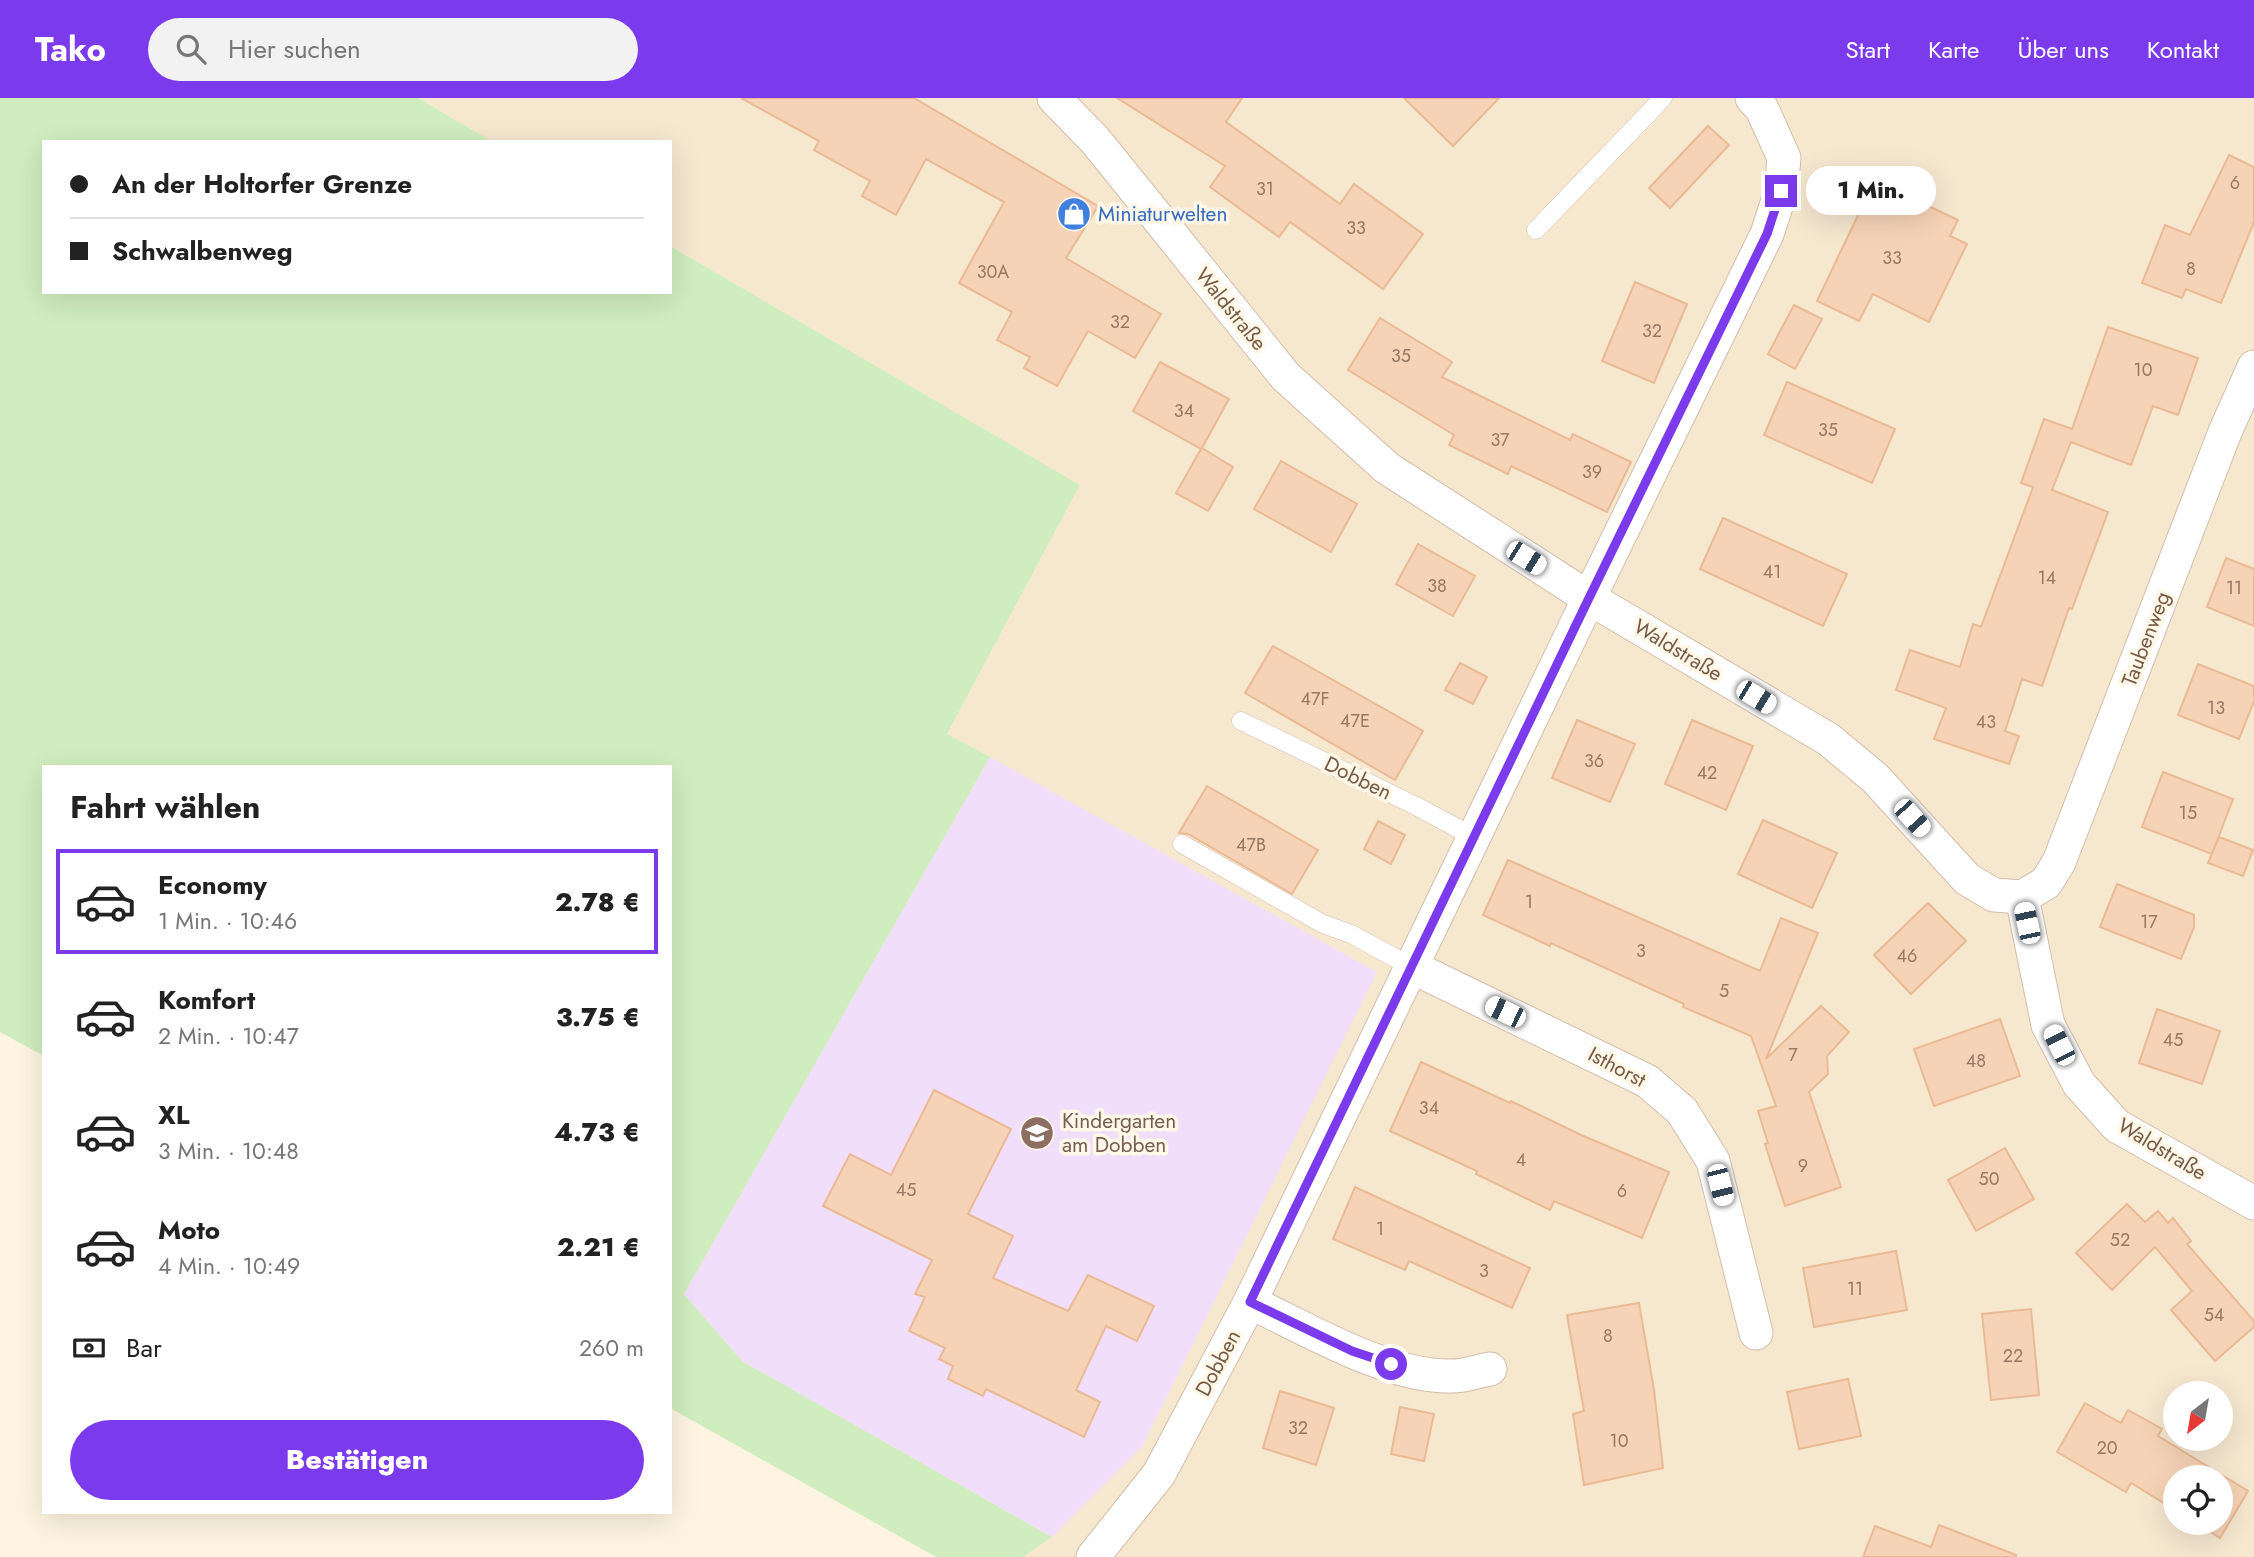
<!DOCTYPE html>
<html lang="de">
<meta charset="utf-8">
<style>
body{margin:0;font-family:Jost,sans-serif;background:#f2f2f2;color:#222;height:100vh;display:flex;flex-direction:column;font-size:26px;white-space:nowrap}
*{box-sizing:border-box;margin:0}
p{font-size:23px;color:#767676}
.icon{flex:none;width:38px;height:38px;fill:none;stroke:currentColor;stroke-width:2;stroke-linecap:round;stroke-linejoin:round}
.map{position:relative;flex:1;overflow:hidden}
.side{position:absolute;left:42px;top:667px;width:630px;height:749px;display:flex;flex-direction:column;background:#fff;border-radius:0px;box-shadow:0 7px 28px #0002}
.side>*{flex:none}
.banner{position:absolute;left:42px;top:42px;width:630px;height:154px;border-radius:0px;box-shadow:0 7px 28px #0002;display:grid;align-content:center;height:154px;padding:0 28px;background:#fff}
.needle{width:46px;rotate:211deg}
.controls{position:absolute;left:2163px;top:1283px;display:grid;gap:14px}
.controls a{display:grid;place-items:center;width:70px;height:70px;border-radius:50%;background:#fff;box-shadow:0 7px 28px #0002;font-size:35px}
.end{position:absolute;width:32px;height:32px;margin:-16px;border:9px solid #7c3aed;background:#fff;box-shadow:0 0 0 4px #fff}
.from{border-radius:50%}
.bubble{position:absolute;height:49px;border-radius:24px;background:#fff;box-shadow:0 7px 28px #0002;font-size:23px;font-weight:800;line-height:49px;text-align:center}
.car{position:absolute;width:21px;height:42px;margin:-21px -10px;border-radius:9px;box-shadow:0 0 5px 2px #0007;background:linear-gradient(#fff 24%,#345 0 40%,#fff 0 76%,#345 0 86%,#fff 0)}
.banner b{display:flex;align-items:center;gap:24px;height:66px;font-size:26px}
.banner b+b{border-top:2px solid #e0e0e0}
.banner i{width:18px;height:18px;background:#222}
ul{padding:0;list-style:none}
li{display:flex;align-items:center;gap:21px;height:105px;margin:0 14px 10px;padding:0 14px;border:4px solid transparent;border-radius:0px}
li div{flex:1}
li b{display:block;font-size:26px}
li em{font-style:normal;font-weight:800}
li.active{border-color:#7c3aed}
li>.icon{width:63px;height:63px;stroke-width:1.5}
h2{padding:0 28px;font-size:32px;line-height:84px}
.pay{display:flex;align-items:center;gap:18px;height:77px;padding:0 28px;font-size:26px}
.pay p{margin-inline-start:auto}
.primary-button{display:flex;gap:14px;margin-top:auto;padding:14px 28px}
.primary-button a{flex:1;height:80px;border-radius:42px;background:#7c3aed;color:#fff;font-size:28px;font-weight:800;line-height:80px;text-align:center}
header{display:flex;align-items:center;gap:42px;box-sizing:border-box;height:98px;padding:0 35px;background:#7c3aed;color:#fff}
header strong{font-size:33px}
nav{display:flex;gap:38px;margin-inline-start:auto;font-size:24px}
.search{width:490px;height:63px;background:#f2f2f2;display:flex;align-items:center;gap:18px;box-sizing:border-box;padding:0 24px;border-radius:38px;color:#767676;font-size:26px}
.map>svg:first-child{display:block}
.residential{fill:#f6e7cf;fill-rule:evenodd}
.education{fill:#f1defa}
.green{fill:#cfedbe}
.building{fill:#f6d3b6;stroke:#eaba95;stroke-width:2}
.lines{fill:none;stroke-linecap:round;stroke-linejoin:round}
.lane-casing{stroke:#d2beaa;stroke-width:19}
.street-casing{stroke:#d2beaa;stroke-width:35}
.lane{stroke:#fff;stroke-width:18}
.street{stroke:#fff;stroke-width:33}
.route{stroke:#7c3aed;stroke-width:9}
.labels{text-anchor:middle;dominant-baseline:central;stroke-width:7;stroke-linejoin:round;paint-order:stroke}
.number-label{font-size:18px;fill:#977862}
.shop-label{font-size:21px;fill:#366cbe;stroke:#fff8e9;text-anchor:start}
.street-label{font-size:21px;fill:#775a46;stroke:#fff8e9}
.education-label{font-size:21px;fill:#785e54;stroke:#fff8e9;text-anchor:start}
</style>
<header>
<strong>Tako</strong>
<div class="search"><svg class="icon" aria-label="search" viewBox="0 0 24 24"><circle cx="10" cy="10" r="6"/><path d="M15 15l6 6"/></svg>Hier suchen</div>
<nav><a>Start</a><a>Karte</a><a>Über uns</a><a>Kontakt</a></nav>
</header>
<div class="map">
<svg width="2254" height="1459" viewBox="0 0 2254 1459">
<rect width="100%" height="100%" fill="#fef4e1"/>
<path class="residential" d="M418,0H2254V1459H1023L1052,1439L1377,874L947,636L1080,387L670,148V44H493ZM2175,1295H2221V1340H2175ZM2175,1379H2221V1424H2175Z"/>
<polygon class="education" points="990,659 1377,874 1142,1349 1052,1439 742,1263 684,1196"/>
<polygon class="green" points="0,0 418,0 493,44 44,44 44,194 670,194 670,148 1080,387 947,636 990,659 684,1196 742,1263 1052,1439 1023,1459 936,1459 670,1310 670,668 44,668 44,958 0,934"/>
<g class="building">
<polygon points="741,0 914,0 1098,108 1066,160 1161,216 1135,260 1088,233 1057,288 1024,270 1030,259 997,242 1012,214 959,185 1004,104 926,61 896,117 862,98 870,83 814,52 819,43"/>
<polygon points="1117,0 1242,0 1226,24 1340,106 1354,86 1423,136 1383,191 1290,124 1279,139 1210,89 1225,68"/>
<polygon points="1404,0 1499,0 1453,48"/>
<polygon points="1708,28 1729,47 1670,110 1649,90"/>
<polygon points="2229,57 2254,69 2254,124 2221,205 2186,191 2182,200 2142,185 2165,127 2190,137"/>
<polygon points="1863,77 1958,122 1950,138 1967,146 1929,224 1873,196 1859,223 1817,203 1860,113 1849,108"/>
<polygon points="1635,184 1687,206 1654,285 1602,263"/>
<polygon points="1794,207 1822,221 1795,271 1768,256"/>
<polygon points="1380,220 1452,264 1442,279 1570,342 1573,336 1631,364 1607,414 1511,368 1508,376 1449,347 1454,337 1348,272"/>
<polygon points="2108,229 2198,260 2178,317 2153,308 2131,367 2071,344 2052,392 2108,414 2072,511 2069,510 2042,588 2022,581 2005,633 2019,638 2009,666 1934,641 1946,610 1896,592 1910,552 1960,569 1973,526 1981,529 2033,389 2021,385 2044,321 2072,331"/>
<polygon points="1160,264 1229,301 1202,350 1233,369 1208,413 1176,395 1201,351 1133,313"/>
<polygon points="1787,284 1895,331 1872,385 1764,337"/>
<polygon points="1281,363 1357,406 1331,454 1254,411"/>
<polygon points="1723,420 1847,476 1823,528 1700,471"/>
<polygon points="1418,446 1475,478 1453,518 1396,486"/>
<polygon points="2226,460 2254,471 2254,528 2207,509"/>
<polygon points="1273,548 1423,633 1395,682 1245,595"/>
<polygon points="1460,565 1487,579 1473,606 1445,592"/>
<polygon points="2198,566 2254,588 2254,603 2239,641 2178,617"/>
<polygon points="1577,622 1635,646 1610,704 1552,680"/>
<polygon points="1692,622 1753,648 1726,712 1665,686"/>
<polygon points="2163,674 2233,701 2212,756 2142,729"/>
<polygon points="1207,688 1318,752 1292,796 1188,736 1179,735"/>
<polygon points="1763,722 1837,755 1812,810 1738,776"/>
<polygon points="1378,723 1405,737 1391,766 1364,751"/>
<polygon points="2219,739 2253,752 2243,778 2208,765"/>
<polygon points="1508,762 1760,873 1781,820 1818,835 1766,961 1821,908 1849,934 1827,958 1828,976 1809,994 1841,1089 1785,1108 1765,1046 1768,1045 1758,1013 1776,1008 1751,938 1683,909 1684,906 1551,845 1550,848 1483,817"/>
<polygon points="2117,786 2194,817 2194,829 2181,861 2100,829"/>
<polygon points="1928,805 1966,843 1911,896 1874,857"/>
<polygon points="2157,911 2220,933 2202,986 2139,965"/>
<polygon points="2000,921 2020,978 1934,1008 1914,951"/>
<polygon points="1421,964 1510,1005 1511,1003 1581,1037 1669,1074 1642,1140 1554,1103 1550,1112 1476,1076 1477,1073 1390,1033"/>
<polygon points="934,992 1011,1031 968,1116 1013,1138 993,1180 1068,1213 1088,1177 1154,1208 1137,1243 1106,1228 1076,1292 1100,1304 1084,1339 986,1291 983,1298 948,1281 953,1268 939,1261 945,1250 909,1233 925,1199 915,1196 932,1162 823,1108 850,1056 891,1077"/>
<polygon points="2005,1050 2034,1101 1976,1133 1948,1082"/>
<polygon points="1355,1089 1530,1170 1512,1210 1409,1163 1405,1172 1333,1141"/>
<polygon points="2127,1106 2145,1124 2158,1113 2168,1125 2173,1120 2191,1143 2187,1146 2254,1223 2254,1229 2215,1263 2171,1212 2192,1193 2155,1149 2112,1192 2076,1155"/>
<polygon points="1896,1153 1907,1212 1814,1229 1803,1170"/>
<polygon points="1639,1205 1654,1292 1663,1370 1584,1387 1573,1316 1584,1313 1567,1217"/>
<polygon points="2031,1211 2039,1297 1991,1302 1982,1216"/>
<polygon points="1848,1281 1861,1338 1799,1351 1787,1294"/>
<polygon points="1280,1293 1334,1310 1316,1367 1263,1350"/>
<polygon points="2085,1305 2121,1325 2128,1312 2162,1331 2158,1338 2248,1393 2220,1440 2195,1424 2221,1424 2221,1379 2175,1379 2175,1412 2131,1385 2126,1394 2057,1354"/>
<polygon points="1400,1309 1434,1316 1424,1363 1391,1356"/>
<polygon points="1939,1427 2016,1457 2016,1459 1863,1459 1875,1428 1931,1449"/>
</g>
<g class="lines">
<g class="lane-casing">
<g id="lane">
<polyline points="1536,132 1663,0"/>
<polyline points="1241,623 1416,708 1474,739"/>
<polyline points="1182,746 1323,826 1351,836 1410,868"/>
</g>
</g>
<g class="street-casing">
<g id="street">
<polyline points="1054,0 1095,42 1286,279 1387,370 1589,500 1828,641 1875,680 1967,781 1994,797 2022,799"/>
<polyline points="2022,799 2046,785 2059,764 2225,334 2254,269"/>
<polyline points="2022,799 2048,927 2079,986 2117,1028 2254,1105"/>
<polyline points="1410,868 1647,983 1682,1013 1713,1063 1756,1235"/>
<path d="M1250,1204C1307,1231 1389,1280 1452,1278C1465,1278 1478,1273 1490,1271"/>
<polyline points="1093,1459 1159,1376 1250,1204 1589,500 1767,136 1781,93 1784,60 1762,11 1752,0"/>
</g>
</g>
<use href="#lane" class="lane"/>
<use href="#street" class="street"/>
</g>
<g class="lines">
<polyline class="route" points="1391,1266 1352,1253 1250,1204 1589,500 1767,136 1781,93"/>
</g>
<defs>
<g id="shop-disc" transform="scale(1.75)"><circle r="9.5" fill="#3f7fe0" stroke="#fff8e9"/><path d="M-5-2.5h2.3a2.7 3.5 0 0 1 5.4 0H5L5.5 6h-11ZM-1.5-2.5h3a1.5 2.3 0 0 0-3 0Z" fill="#fff"/></g>
<g id="school-disc" transform="scale(1.75)"><circle r="9.5" fill="#8d6e63" stroke="#fff8e9"/><path d="M0-5L7-2L0 1L-7-2ZM-4 1L0 2.5L4 1V4Q0 6-4 4Z" fill="#fff"/></g>
</defs>
<g fill-rule="evenodd">
<use href="#shop-disc" x="1074" y="116"/>
<use href="#school-disc" x="1037" y="1035"/>
</g>
<g class="labels">
<g class="number-label">
<text x="2235" y="85">6</text>
<text x="1265" y="91">31</text>
<text x="1356" y="130">33</text>
<text x="1892" y="160">33</text>
<text x="2191" y="171">8</text>
<text x="993" y="174">30A</text>
<text x="1120" y="224">32</text>
<text x="1652" y="233">32</text>
<text x="1401" y="258">35</text>
<text x="2143" y="272">10</text>
<text x="1184" y="313">34</text>
<text x="1828" y="332">35</text>
<text x="1500" y="342">37</text>
<text x="1592" y="374">39</text>
<text x="1772" y="474">41</text>
<text x="2047" y="480">14</text>
<text x="1437" y="488">38</text>
<text x="2234" y="490">11</text>
<text x="1315" y="601">47F</text>
<text x="2216" y="610">13</text>
<text x="1355" y="623">47E</text>
<text x="1986" y="624">43</text>
<text x="1594" y="663">36</text>
<text x="1707" y="675">42</text>
<text x="2188" y="715">15</text>
<text x="1251" y="747">47B</text>
<text x="1529" y="804">1</text>
<text x="2149" y="824">17</text>
<text x="1641" y="853">3</text>
<text x="1907" y="858">46</text>
<text x="1724" y="893">5</text>
<text x="2173" y="942">45</text>
<text x="1793" y="957">7</text>
<text x="1976" y="963">48</text>
<text x="1429" y="1010">34</text>
<text x="1521" y="1062">4</text>
<text x="1803" y="1068">9</text>
<text x="1989" y="1081">50</text>
<text x="906" y="1092">45</text>
<text x="1622" y="1093">6</text>
<text x="1380" y="1131">1</text>
<text x="2120" y="1142">52</text>
<text x="1484" y="1173">3</text>
<text x="1855" y="1191">11</text>
<text x="2214" y="1217">54</text>
<text x="1608" y="1238">8</text>
<text x="2013" y="1258">22</text>
<text x="1298" y="1330">32</text>
<text x="1619" y="1343">10</text>
<text x="2107" y="1350">20</text>
</g>
<g class="shop-label">
<text x="1098" y="116">Miniaturwelten</text>
</g>
<g class="street-label">
<text transform="translate(1231 211) rotate(51)">Waldstraße</text>
<text transform="translate(2146 541) rotate(-69)">Taubenweg</text>
<text transform="translate(1678 552) rotate(31)">Waldstraße</text>
<text transform="translate(1358 680) rotate(26)">Dobben</text>
<text transform="translate(1617 969) rotate(28)">Isthorst</text>
<text transform="translate(2162 1051) rotate(31)">Waldstraße</text>
<text transform="translate(1218 1265) rotate(-62)">Dobben</text>
</g>
<g class="education-label">
<text x="1062" y="1023">Kindergarten<tspan x="1062" dy="24">am Dobben</tspan></text>
</g>
</g>
</svg>
<div class="controls">
<a><svg class="needle" viewBox="-14 -14 28 28"><path d="M0-13l5 13h-10z" fill="#e53935"/><path d="M0 13l5-13h-10z" fill="#767676"/></svg></a>
<a><svg class="icon" aria-label="locate" viewBox="0 0 24 24"><circle cx="12" cy="12" r="6"/><path d="M12 2v4M12 18v4M2 12h4M18 12h4"/></svg></a>
</div>
<i class="end from" style="left:1391px;top:1266px"></i>
<i class="end" style="left:1781px;top:93px"></i>
<div class="bubble" style="left:1806px;top:68px;width:130px">1 Min.</div>
<i class="car" style="left:1526px;top:460px;rotate:122deg"></i>
<i class="car" style="left:1756px;top:599px;rotate:121deg"></i>
<i class="car" style="left:1912px;top:720px;rotate:138deg"></i>
<i class="car" style="left:2027px;top:825px;rotate:348deg"></i>
<i class="car" style="left:1505px;top:914px;rotate:296deg"></i>
<i class="car" style="left:2059px;top:947px;rotate:333deg"></i>
<i class="car" style="left:1720px;top:1087px;rotate:166deg"></i>
<div class="banner">
<b><i class="from"></i>An der Holtorfer Grenze</b>
<b><i></i>Schwalbenweg</b>
</div>
<section class="side">
<h2>Fahrt wählen</h2>
<ul>
<li class="active"><svg class="icon" aria-label="car" viewBox="0 0 24 24"><path d="M5 17H2v-5l4-1 3-4h7l3 4 3 1v5h-3M9 17h6M6 11h13"/><circle cx="7" cy="17" r="2"/><circle cx="17" cy="17" r="2"/></svg><div><b>Economy</b><p>1 Min. · 10:46</p></div><em>2.78 €</em></li>
<li><svg class="icon" aria-label="car" viewBox="0 0 24 24"><path d="M5 17H2v-5l4-1 3-4h7l3 4 3 1v5h-3M9 17h6M6 11h13"/><circle cx="7" cy="17" r="2"/><circle cx="17" cy="17" r="2"/></svg><div><b>Komfort</b><p>2 Min. · 10:47</p></div><em>3.75 €</em></li>
<li><svg class="icon" aria-label="car" viewBox="0 0 24 24"><path d="M5 17H2v-5l4-1 3-4h7l3 4 3 1v5h-3M9 17h6M6 11h13"/><circle cx="7" cy="17" r="2"/><circle cx="17" cy="17" r="2"/></svg><div><b>XL</b><p>3 Min. · 10:48</p></div><em>4.73 €</em></li>
<li><svg class="icon" aria-label="car" viewBox="0 0 24 24"><path d="M5 17H2v-5l4-1 3-4h7l3 4 3 1v5h-3M9 17h6M6 11h13"/><circle cx="7" cy="17" r="2"/><circle cx="17" cy="17" r="2"/></svg><div><b>Moto</b><p>4 Min. · 10:49</p></div><em>2.21 €</em></li>
</ul>
<div class="pay"><svg class="icon" aria-label="cash" viewBox="0 0 24 24"><path d="M3 7h18v10H3z"/><circle cx="12" cy="12" r="2"/></svg>Bar<p>260 m</p></div>
<div class="primary-button"><a>Bestätigen</a></div>
</section>
</div>
